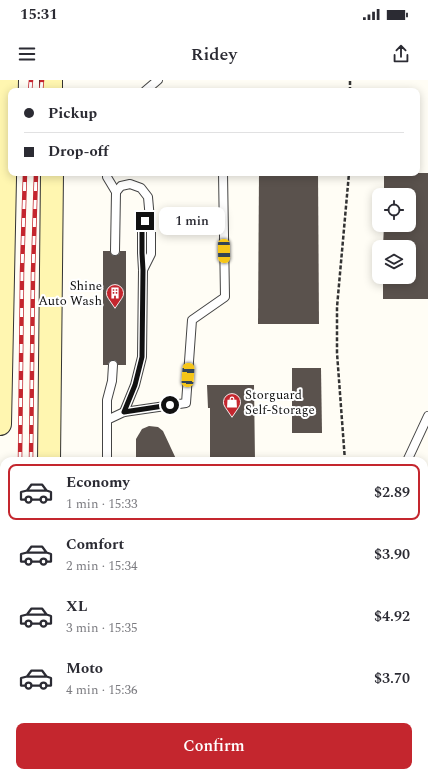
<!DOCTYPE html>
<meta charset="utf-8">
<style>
body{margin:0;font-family:Spectral,serif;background:#f2f2f3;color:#2b2b33;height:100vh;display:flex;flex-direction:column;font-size:15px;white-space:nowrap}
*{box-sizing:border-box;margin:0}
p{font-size:13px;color:#7c7c81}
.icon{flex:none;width:22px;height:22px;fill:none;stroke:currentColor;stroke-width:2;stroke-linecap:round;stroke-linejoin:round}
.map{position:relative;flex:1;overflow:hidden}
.sheet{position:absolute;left:0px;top:377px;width:428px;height:320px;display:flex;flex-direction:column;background:#fff;border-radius:12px 12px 0 0;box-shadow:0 2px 10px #0003}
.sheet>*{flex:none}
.banner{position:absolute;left:8px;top:8px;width:412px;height:88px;border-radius:8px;box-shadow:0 2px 10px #0003;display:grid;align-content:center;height:88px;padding:0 16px;background:#fff}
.fabs{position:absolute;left:372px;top:108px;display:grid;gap:8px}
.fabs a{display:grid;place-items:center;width:44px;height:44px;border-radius:8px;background:#fff;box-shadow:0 2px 10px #0003;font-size:20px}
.end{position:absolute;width:18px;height:18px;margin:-9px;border:5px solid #111;background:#fff;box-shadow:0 0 0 2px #fff}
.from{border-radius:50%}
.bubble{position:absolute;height:28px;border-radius:8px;background:#fff;box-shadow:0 2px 10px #0003;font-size:13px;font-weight:600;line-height:28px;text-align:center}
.car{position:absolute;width:12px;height:24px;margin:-12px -6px;border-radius:5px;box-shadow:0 0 3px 1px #0007;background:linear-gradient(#f5c518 24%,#345 0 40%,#f5c518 0 76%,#345 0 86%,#f5c518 0)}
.banner b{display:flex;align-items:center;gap:14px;height:38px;font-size:15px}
.banner b+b{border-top:1px solid #e1e1e2}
.banner i{width:10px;height:10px;background:#2b2b33}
ul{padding:7px 0 0;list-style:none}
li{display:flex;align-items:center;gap:12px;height:56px;margin:0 8px 6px;padding:0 8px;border:2px solid transparent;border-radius:8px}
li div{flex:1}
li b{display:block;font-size:15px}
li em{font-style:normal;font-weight:600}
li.selected{border-color:#c4262e}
li>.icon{width:36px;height:36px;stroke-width:1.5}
.primary-button{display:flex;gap:8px;margin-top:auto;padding:8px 16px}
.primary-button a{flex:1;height:46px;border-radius:8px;background:#c4262e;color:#fff;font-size:16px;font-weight:600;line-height:46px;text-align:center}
.status{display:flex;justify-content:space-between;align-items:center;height:28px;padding:0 20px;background:#fff;direction:ltr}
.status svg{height:11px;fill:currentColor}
header{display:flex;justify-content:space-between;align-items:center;height:52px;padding:0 16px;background:#fff;font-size:18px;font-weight:600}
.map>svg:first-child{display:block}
.building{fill:#5a524d}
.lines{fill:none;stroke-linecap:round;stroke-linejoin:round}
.lane-casing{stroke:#444;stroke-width:10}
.street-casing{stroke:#444;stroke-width:19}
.secondary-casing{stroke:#333;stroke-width:24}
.path{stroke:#333;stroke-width:2.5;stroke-dasharray:4 2;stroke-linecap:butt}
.lane{stroke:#fff;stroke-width:8}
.street{stroke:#fff;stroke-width:17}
.secondary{stroke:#fff6b0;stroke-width:22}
.rail-casing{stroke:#c4262e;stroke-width:4.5}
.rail{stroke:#fff;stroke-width:3;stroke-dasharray:9;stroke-linecap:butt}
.route{stroke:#111;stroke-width:5}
.labels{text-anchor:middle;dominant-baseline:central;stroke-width:4;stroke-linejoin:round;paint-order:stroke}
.poi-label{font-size:13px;fill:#111;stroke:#fff;text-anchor:end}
</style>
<div class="status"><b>15:31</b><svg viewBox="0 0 49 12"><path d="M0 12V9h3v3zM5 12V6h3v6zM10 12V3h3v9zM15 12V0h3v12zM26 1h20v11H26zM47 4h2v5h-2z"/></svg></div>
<header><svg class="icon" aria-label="menu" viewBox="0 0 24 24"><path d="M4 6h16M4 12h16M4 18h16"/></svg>Ridey<svg class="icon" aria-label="share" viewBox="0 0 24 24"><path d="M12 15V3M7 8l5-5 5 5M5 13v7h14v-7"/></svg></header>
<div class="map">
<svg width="428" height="697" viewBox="0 0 428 697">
<rect width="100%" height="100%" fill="#fffdf5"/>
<g class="building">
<polygon points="259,93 318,93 319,244 258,244"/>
<polygon points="384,93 428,93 428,219 383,219 383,197 409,197 409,167 383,167 384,145 409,145 409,115 384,115"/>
<polygon points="103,171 110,171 112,175 115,176 119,174 120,171 126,171 126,285 118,285 116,281 113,280 109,282 108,285 103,285"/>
<polygon points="292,288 321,288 322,353 292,353"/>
<polygon points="207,305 254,305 255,381 210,381 210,328 208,328"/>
<polygon points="149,346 158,347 163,351 177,381 136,381 136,359 142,349"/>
</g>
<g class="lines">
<g class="lane-casing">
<g id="lane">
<polyline points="145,11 158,0"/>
<polyline points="107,93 107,97 116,112"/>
<polyline points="115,171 116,112 121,106 130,104 141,108 148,117 151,151 151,174 143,190"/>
<polyline points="124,332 135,305 142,277 143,190 142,173 142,149 149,132"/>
<polyline points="107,340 107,320 112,301 113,285"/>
<polyline points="107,381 107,340 124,332 186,323 192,240 225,217 223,93"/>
<polyline points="407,381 428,336"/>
<polyline points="424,472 428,463"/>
<polyline points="323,693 323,697"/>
<polyline points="376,693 376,697"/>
</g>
</g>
<g class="street-casing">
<polyline id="street" points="0,442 4,442"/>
</g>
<g class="secondary-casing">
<g id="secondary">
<polyline points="51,0 51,11"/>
<polyline points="0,344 7,0"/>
<polyline points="49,381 52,93"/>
<polyline points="45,697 45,693"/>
</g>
</g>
<g class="path">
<polyline points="350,11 350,0"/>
<polyline points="345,381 337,273 337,227 349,93"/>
</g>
<use href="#lane" class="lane"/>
<use href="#street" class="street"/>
<use href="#secondary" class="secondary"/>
<g class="rail-casing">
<g id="rail">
<polyline points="30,11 31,0"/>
<polyline points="41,11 42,0"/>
<polyline points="20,381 22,192 25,93"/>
<polyline points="31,381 33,193 36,93"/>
<polyline points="16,697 16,693"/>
<polyline points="28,697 28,693"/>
</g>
</g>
<use href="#rail" class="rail"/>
</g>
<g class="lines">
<polyline class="route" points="145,141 142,149 142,173 143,190 142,277 135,305 124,332 170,325"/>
</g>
<defs>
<g id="building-pin" transform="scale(0.9)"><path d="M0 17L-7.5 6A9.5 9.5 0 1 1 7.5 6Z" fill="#c4262e" stroke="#fff"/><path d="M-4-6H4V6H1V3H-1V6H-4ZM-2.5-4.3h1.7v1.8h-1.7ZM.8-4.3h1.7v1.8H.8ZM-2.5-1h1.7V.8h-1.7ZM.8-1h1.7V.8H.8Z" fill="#fff"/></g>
<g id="shop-pin" transform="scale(0.9)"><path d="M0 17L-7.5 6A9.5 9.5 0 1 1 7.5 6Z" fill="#c4262e" stroke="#fff"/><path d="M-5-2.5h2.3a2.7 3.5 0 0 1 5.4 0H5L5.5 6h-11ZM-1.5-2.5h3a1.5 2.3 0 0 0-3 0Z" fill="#fff"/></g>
</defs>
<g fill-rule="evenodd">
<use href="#building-pin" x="115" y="213"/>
<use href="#shop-pin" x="232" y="322"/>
</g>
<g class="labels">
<g class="poi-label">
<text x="102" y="206">Shine<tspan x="102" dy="15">Auto Wash</tspan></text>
<text x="245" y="315" text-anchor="start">Storguard<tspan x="245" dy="15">Self-Storage</tspan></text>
</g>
</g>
</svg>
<div class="fabs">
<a><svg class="icon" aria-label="locate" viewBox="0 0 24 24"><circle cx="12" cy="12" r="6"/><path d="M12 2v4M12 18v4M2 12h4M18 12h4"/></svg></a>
<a><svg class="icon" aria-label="layers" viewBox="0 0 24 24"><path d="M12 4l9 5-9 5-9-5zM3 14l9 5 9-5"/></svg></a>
</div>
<i class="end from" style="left:170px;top:325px"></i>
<i class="end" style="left:145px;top:141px"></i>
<div class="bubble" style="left:159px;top:127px;width:66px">1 min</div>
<i class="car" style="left:224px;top:171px;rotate:179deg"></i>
<i class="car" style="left:188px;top:295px;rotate:4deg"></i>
<div class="banner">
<b><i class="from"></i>Pickup</b>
<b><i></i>Drop-off</b>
</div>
<section class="sheet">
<ul>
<li class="selected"><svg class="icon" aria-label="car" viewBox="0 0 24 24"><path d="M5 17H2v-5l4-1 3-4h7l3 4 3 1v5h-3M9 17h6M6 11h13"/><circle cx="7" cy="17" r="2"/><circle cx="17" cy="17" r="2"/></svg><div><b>Economy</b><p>1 min · 15:33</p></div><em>$2.89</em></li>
<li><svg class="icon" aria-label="car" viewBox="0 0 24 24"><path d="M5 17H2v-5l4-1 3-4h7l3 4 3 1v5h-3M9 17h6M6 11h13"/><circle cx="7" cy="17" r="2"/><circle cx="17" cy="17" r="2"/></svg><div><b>Comfort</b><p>2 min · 15:34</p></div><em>$3.90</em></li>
<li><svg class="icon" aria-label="car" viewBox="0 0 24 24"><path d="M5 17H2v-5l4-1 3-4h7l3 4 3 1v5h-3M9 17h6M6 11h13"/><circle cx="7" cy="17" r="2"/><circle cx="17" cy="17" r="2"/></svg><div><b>XL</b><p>3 min · 15:35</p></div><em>$4.92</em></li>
<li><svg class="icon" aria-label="car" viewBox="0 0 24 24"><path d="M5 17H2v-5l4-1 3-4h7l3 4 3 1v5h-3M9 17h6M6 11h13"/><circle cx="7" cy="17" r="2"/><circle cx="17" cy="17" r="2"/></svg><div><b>Moto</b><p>4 min · 15:36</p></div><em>$3.70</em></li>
</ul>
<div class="primary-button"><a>Confirm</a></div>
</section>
</div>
